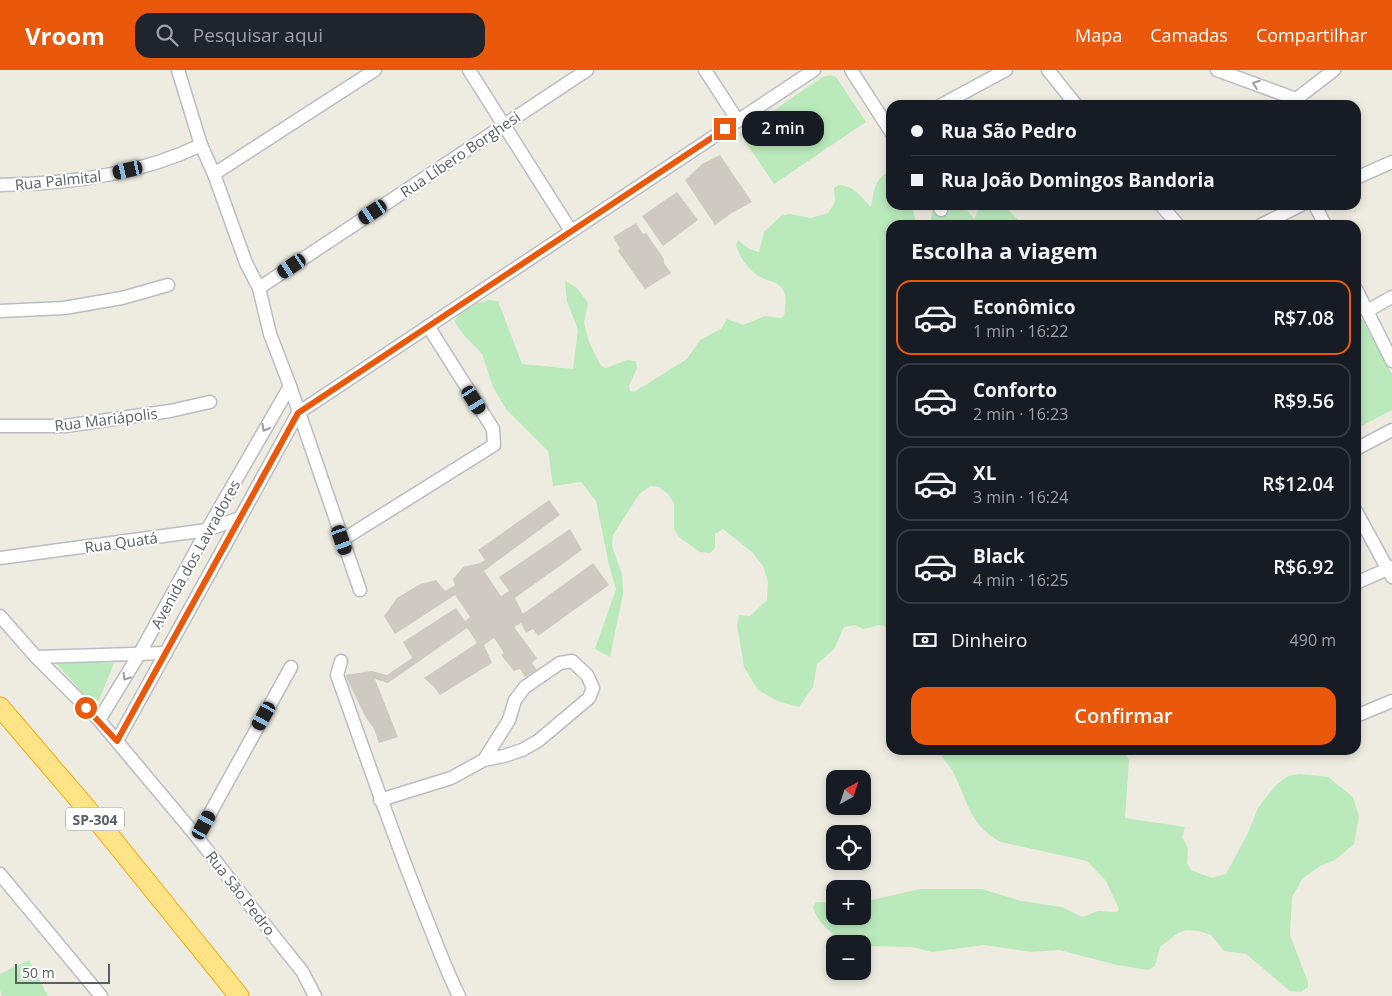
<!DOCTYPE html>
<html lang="pt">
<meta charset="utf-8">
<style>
body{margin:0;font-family:"Open Sans",sans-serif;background:#20242c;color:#f1f3f6;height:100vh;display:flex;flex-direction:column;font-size:19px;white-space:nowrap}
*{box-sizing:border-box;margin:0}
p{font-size:16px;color:#9ea1a6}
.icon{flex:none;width:28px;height:28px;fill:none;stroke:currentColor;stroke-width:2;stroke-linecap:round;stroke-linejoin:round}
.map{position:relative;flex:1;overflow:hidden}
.sheet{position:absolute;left:886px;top:150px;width:475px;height:535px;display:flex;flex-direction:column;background:#171b24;border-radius:15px;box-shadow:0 2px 8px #0003}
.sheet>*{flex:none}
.guide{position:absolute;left:886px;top:30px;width:475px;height:110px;border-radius:15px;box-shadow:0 2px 8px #0003;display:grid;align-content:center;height:110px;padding:0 25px;background:#171b24}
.needle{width:32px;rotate:40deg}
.fabs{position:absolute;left:826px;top:700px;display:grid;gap:10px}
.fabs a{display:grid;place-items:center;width:45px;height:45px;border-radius:10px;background:#171b24;box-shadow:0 2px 8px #0003;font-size:25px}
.scale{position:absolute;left:15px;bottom:12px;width:95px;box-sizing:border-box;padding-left:5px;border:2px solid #595e64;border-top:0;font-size:14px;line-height:18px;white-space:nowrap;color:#595e64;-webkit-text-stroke:4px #fff;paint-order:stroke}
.end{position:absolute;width:22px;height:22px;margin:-11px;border:6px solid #ea580c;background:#fff;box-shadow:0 0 0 2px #fff}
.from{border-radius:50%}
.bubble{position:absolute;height:35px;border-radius:15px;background:#171b24;box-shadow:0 2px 8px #0003;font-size:16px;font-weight:600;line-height:35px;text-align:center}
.car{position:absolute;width:15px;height:30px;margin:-15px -8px;border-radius:6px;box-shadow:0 0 4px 1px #0007;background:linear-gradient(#222 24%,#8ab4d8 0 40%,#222 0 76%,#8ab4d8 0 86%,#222 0)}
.guide b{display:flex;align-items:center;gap:18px;height:48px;font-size:19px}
.guide b+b{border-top:1px solid #363941}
.guide i{width:12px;height:12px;background:#f1f3f6}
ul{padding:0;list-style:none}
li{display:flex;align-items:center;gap:15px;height:75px;margin:0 10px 8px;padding:0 15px;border:2px solid #363941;border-radius:15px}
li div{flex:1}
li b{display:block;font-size:19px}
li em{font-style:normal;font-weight:600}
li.active{border-color:#ea580c}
li>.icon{width:45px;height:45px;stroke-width:1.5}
h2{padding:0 25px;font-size:22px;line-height:60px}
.pay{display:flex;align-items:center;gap:12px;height:55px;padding:0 25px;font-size:19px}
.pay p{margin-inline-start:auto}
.cta{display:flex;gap:10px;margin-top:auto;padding:10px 25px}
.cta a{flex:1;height:58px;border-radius:15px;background:#ea580c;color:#fff;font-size:20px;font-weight:600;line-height:58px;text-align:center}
header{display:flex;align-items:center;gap:30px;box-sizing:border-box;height:70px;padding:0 25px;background:#ea580c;color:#fff}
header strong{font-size:24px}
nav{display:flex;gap:28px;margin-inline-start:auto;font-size:18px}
.search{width:350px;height:45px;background:#20242c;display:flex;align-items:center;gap:12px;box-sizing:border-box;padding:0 18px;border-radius:15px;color:#9ea1a6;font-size:19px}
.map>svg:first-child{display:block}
.green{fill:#bae9bb}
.building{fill:#cecac2}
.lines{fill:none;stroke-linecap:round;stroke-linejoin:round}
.minor-casing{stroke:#b9bcc2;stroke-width:15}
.highway-casing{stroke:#efaa00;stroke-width:21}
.minor{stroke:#fff;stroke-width:12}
.highway{stroke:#ffe487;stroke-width:19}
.oneway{stroke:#9b9ea2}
.route{stroke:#ea580c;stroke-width:6}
.labels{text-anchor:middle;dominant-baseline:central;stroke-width:4;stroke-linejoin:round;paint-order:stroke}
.shield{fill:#fff;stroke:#8b8e92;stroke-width:1}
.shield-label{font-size:14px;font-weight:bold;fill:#595e64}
.street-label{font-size:15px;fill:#595e64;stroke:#fff}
</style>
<header>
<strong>Vroom</strong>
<div class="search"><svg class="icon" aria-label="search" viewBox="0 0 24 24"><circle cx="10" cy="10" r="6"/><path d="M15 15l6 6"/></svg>Pesquisar aqui</div>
<nav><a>Mapa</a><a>Camadas</a><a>Compartilhar</a></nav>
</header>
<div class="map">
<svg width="1392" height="926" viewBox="0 0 1392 926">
<rect width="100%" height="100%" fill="#eeece1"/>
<g class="green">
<polygon points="830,5 836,7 866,52 774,114 740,64 822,7"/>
<path d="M887,103L891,104V135H912L916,155H891V558L879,555L864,559L855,555L844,557L834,579L817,594L813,617L799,637L777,631L758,620L744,597L737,555L739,545L750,546L767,530L768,512L763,496L752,482L723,459L715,464V478L710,483L700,482L679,467L674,459V433L668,424L659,417L651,416L640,423L613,465L612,476L622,504L623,524L610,587L595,579L616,519L609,495L596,431L581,412L553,416L548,381L506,339L493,317L482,284L463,264L454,251L468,236L488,230L498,231L522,294L573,299L578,260L567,231L565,211L577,218L588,233L584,253L589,272L601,296L606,298L627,290L636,291L637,298L629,316L630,321L634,322L687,289L700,270L721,259L727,249L743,255L765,246L781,248L784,246C786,235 788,220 777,214C773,211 767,211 762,208C750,202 739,187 736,175L738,170L749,179L759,182L764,162L781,146L789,144L811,148L828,143L835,132L834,118L838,115C855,116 860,126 871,137C874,123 874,109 887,103Z"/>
<polygon points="956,135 963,135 974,149 981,135 1004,135 1023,155 919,155 926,154 931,150 932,141"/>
<polygon points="1356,238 1392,304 1392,340 1356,359"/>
<polygon points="54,591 114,593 96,638"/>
<path d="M941,680H1123L1129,690L1125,748L1185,757L1182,767L1188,778L1187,793L1191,800L1212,808L1226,804L1248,763L1258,738L1276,715L1288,706L1300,704L1328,707L1353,727L1359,747L1354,774L1335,790L1320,796L1303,808L1292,827L1290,865L1308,912V917L1301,922L1290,921L1246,884L1224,881L1211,865L1199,861L1186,860L1178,863L1160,877L1155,896L1148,900L1117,895L1059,880L1032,882L984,875L932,882L912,877L866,876C861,873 853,873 847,871C831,865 817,852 813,837L816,832L835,833V846H862L863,832L920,819H982L1021,831L1062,837L1082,847L1098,841L1117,842L1119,839L1106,811L1087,791L1001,772C968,755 968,729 952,700C948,694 941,688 941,680Z"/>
<polygon points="29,890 48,926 2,926 0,920 0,904"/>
</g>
<g class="building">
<polygon points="720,85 752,132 732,143 715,155 685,110 702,94"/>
<polygon points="677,122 698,150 663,176 642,146"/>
<polygon points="636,153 643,164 646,163 664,189 664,193 671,203 645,219 618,181 620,178 613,167"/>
<polygon points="549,430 560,445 484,501 501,526 509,521 499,507 570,459 582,480 515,528 523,544 593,493 609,515 538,566 533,559 526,563 521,553 514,557 537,588 532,593 537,600 525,607 520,599 514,601 501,585 504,583 494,568 484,575 492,593 440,625 434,617 424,608 477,573 467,558 388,613 375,609 398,667 379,673 374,659 365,646 345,605 372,601 387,605 412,588 403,572 456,538 465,551 470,547 455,525 395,564 384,546 397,528 420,514 436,510 445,521 455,515 453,509 463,497 480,493 485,490 478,480"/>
</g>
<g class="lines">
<g class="minor-casing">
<g id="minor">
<polyline points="178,0 201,75 214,104 246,193 259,218 270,264 290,316 360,520"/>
<polyline points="469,0 571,161"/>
<polyline points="705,0 738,51"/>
<polyline points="851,0 891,62"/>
<polyline points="1048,0 1076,35"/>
<polyline points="1217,0 1296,29"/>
<polyline points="1291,33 1334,0"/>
<polyline points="941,35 1006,0"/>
<polyline points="214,104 375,0"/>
<polyline points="1356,108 1392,92"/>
<path d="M0,115C68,114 139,105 201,75"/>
<polyline points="938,135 941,140"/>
<polyline points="1161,135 1178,155"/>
<polyline points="1315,135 1325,155"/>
<polyline points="1261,155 1301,135"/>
<polyline points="259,218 587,0"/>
<polyline points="1356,219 1392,291"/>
<polyline points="0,241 64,238 122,228 168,215"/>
<polyline points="1367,241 1392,227"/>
<polyline points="0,356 65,356 170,341 210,332"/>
<polyline points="1356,379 1392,360"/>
<polyline points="1356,441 1392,507"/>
<polyline points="342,470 494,375 493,359 428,256"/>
<polyline points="0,488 207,460 240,448"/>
<polyline points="1356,513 1392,497"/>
<polyline points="0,546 36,587 99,650 197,767 277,870 302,901 315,926"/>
<polyline points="36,587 166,583"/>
<path d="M341,591L337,605C366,686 393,766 425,845C436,872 446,900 459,926"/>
<polyline points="1356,646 1392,631"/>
<polyline points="99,650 140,583 207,460 290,316"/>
<polyline points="117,671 298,343 814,0"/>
<polyline points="380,730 451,708 484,690 504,686 522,680 538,671 589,628 593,618 587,605 572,591 560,593 525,617 515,630 509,650 484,690"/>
<polyline points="197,767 291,597"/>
<polyline points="0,804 101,926"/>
</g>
</g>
<g class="highway-casing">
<polyline id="highway" points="0,637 105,760 239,926"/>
</g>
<use href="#minor" class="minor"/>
<use href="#highway" class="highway"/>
</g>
<defs><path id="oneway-chevron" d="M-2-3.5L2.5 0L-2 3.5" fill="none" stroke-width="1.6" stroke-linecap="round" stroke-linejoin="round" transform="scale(1.25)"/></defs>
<g class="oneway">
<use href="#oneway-chevron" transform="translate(1256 14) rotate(-160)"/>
<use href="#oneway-chevron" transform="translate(265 358) rotate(120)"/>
<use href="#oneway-chevron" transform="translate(126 607) rotate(122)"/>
</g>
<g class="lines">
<polyline class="route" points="86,638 117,671 298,343 725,59"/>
</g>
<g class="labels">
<rect class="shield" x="66" y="737.5" width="58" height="23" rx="4"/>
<g class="shield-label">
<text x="95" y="749">SP-304</text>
</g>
<g class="street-label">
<text transform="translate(460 84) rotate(-34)">Rua Líbero Borghesi</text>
<text transform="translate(58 110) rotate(-6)">Rua Palmital</text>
<text transform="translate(106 349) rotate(-7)">Rua Mariápolis</text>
<text transform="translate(121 472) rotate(-8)">Rua Quatá</text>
<text transform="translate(195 484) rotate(-61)">Avenida dos Lavradores</text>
<text transform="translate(241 823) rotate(52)">Rua São Pedro</text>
</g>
</g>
</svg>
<div class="fabs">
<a><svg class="needle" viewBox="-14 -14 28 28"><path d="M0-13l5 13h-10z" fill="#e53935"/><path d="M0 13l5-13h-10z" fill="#9ea1a6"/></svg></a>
<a><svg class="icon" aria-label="locate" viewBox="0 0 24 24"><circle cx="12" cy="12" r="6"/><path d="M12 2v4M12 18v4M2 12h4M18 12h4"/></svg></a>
<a>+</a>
<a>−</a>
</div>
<div class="scale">50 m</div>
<i class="end from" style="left:86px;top:638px"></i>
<i class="end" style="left:725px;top:59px"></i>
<div class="bubble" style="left:742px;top:41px;width:82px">2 min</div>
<i class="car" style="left:128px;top:100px;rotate:257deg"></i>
<i class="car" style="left:373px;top:142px;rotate:236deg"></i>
<i class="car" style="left:292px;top:196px;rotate:236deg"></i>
<i class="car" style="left:474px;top:330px;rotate:148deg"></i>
<i class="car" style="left:342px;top:470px;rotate:161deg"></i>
<i class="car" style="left:264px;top:646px;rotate:209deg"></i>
<i class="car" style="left:204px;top:755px;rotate:29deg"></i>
<div class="guide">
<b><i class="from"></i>Rua São Pedro</b>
<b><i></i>Rua João Domingos Bandoria</b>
</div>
<section class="sheet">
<h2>Escolha a viagem</h2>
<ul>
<li class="active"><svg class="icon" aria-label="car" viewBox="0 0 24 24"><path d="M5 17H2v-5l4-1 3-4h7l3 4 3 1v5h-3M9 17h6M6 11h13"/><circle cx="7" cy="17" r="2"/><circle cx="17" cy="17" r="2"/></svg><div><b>Econômico</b><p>1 min · 16:22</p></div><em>R$7.08</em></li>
<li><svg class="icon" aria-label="car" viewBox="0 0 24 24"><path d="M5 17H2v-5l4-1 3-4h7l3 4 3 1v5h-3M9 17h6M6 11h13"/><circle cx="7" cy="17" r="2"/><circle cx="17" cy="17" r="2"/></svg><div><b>Conforto</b><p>2 min · 16:23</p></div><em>R$9.56</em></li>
<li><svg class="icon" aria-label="car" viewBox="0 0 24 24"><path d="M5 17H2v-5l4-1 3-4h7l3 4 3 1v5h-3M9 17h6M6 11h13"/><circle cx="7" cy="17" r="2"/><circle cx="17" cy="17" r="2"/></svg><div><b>XL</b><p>3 min · 16:24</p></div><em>R$12.04</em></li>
<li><svg class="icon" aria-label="car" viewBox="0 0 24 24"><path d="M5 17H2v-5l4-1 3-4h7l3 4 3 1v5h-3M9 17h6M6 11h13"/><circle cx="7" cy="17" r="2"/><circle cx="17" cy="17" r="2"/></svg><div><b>Black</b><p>4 min · 16:25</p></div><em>R$6.92</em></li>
</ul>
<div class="pay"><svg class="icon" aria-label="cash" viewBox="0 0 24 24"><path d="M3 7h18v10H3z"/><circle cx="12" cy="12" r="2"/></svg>Dinheiro<p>490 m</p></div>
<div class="cta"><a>Confirmar</a></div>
</section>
</div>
